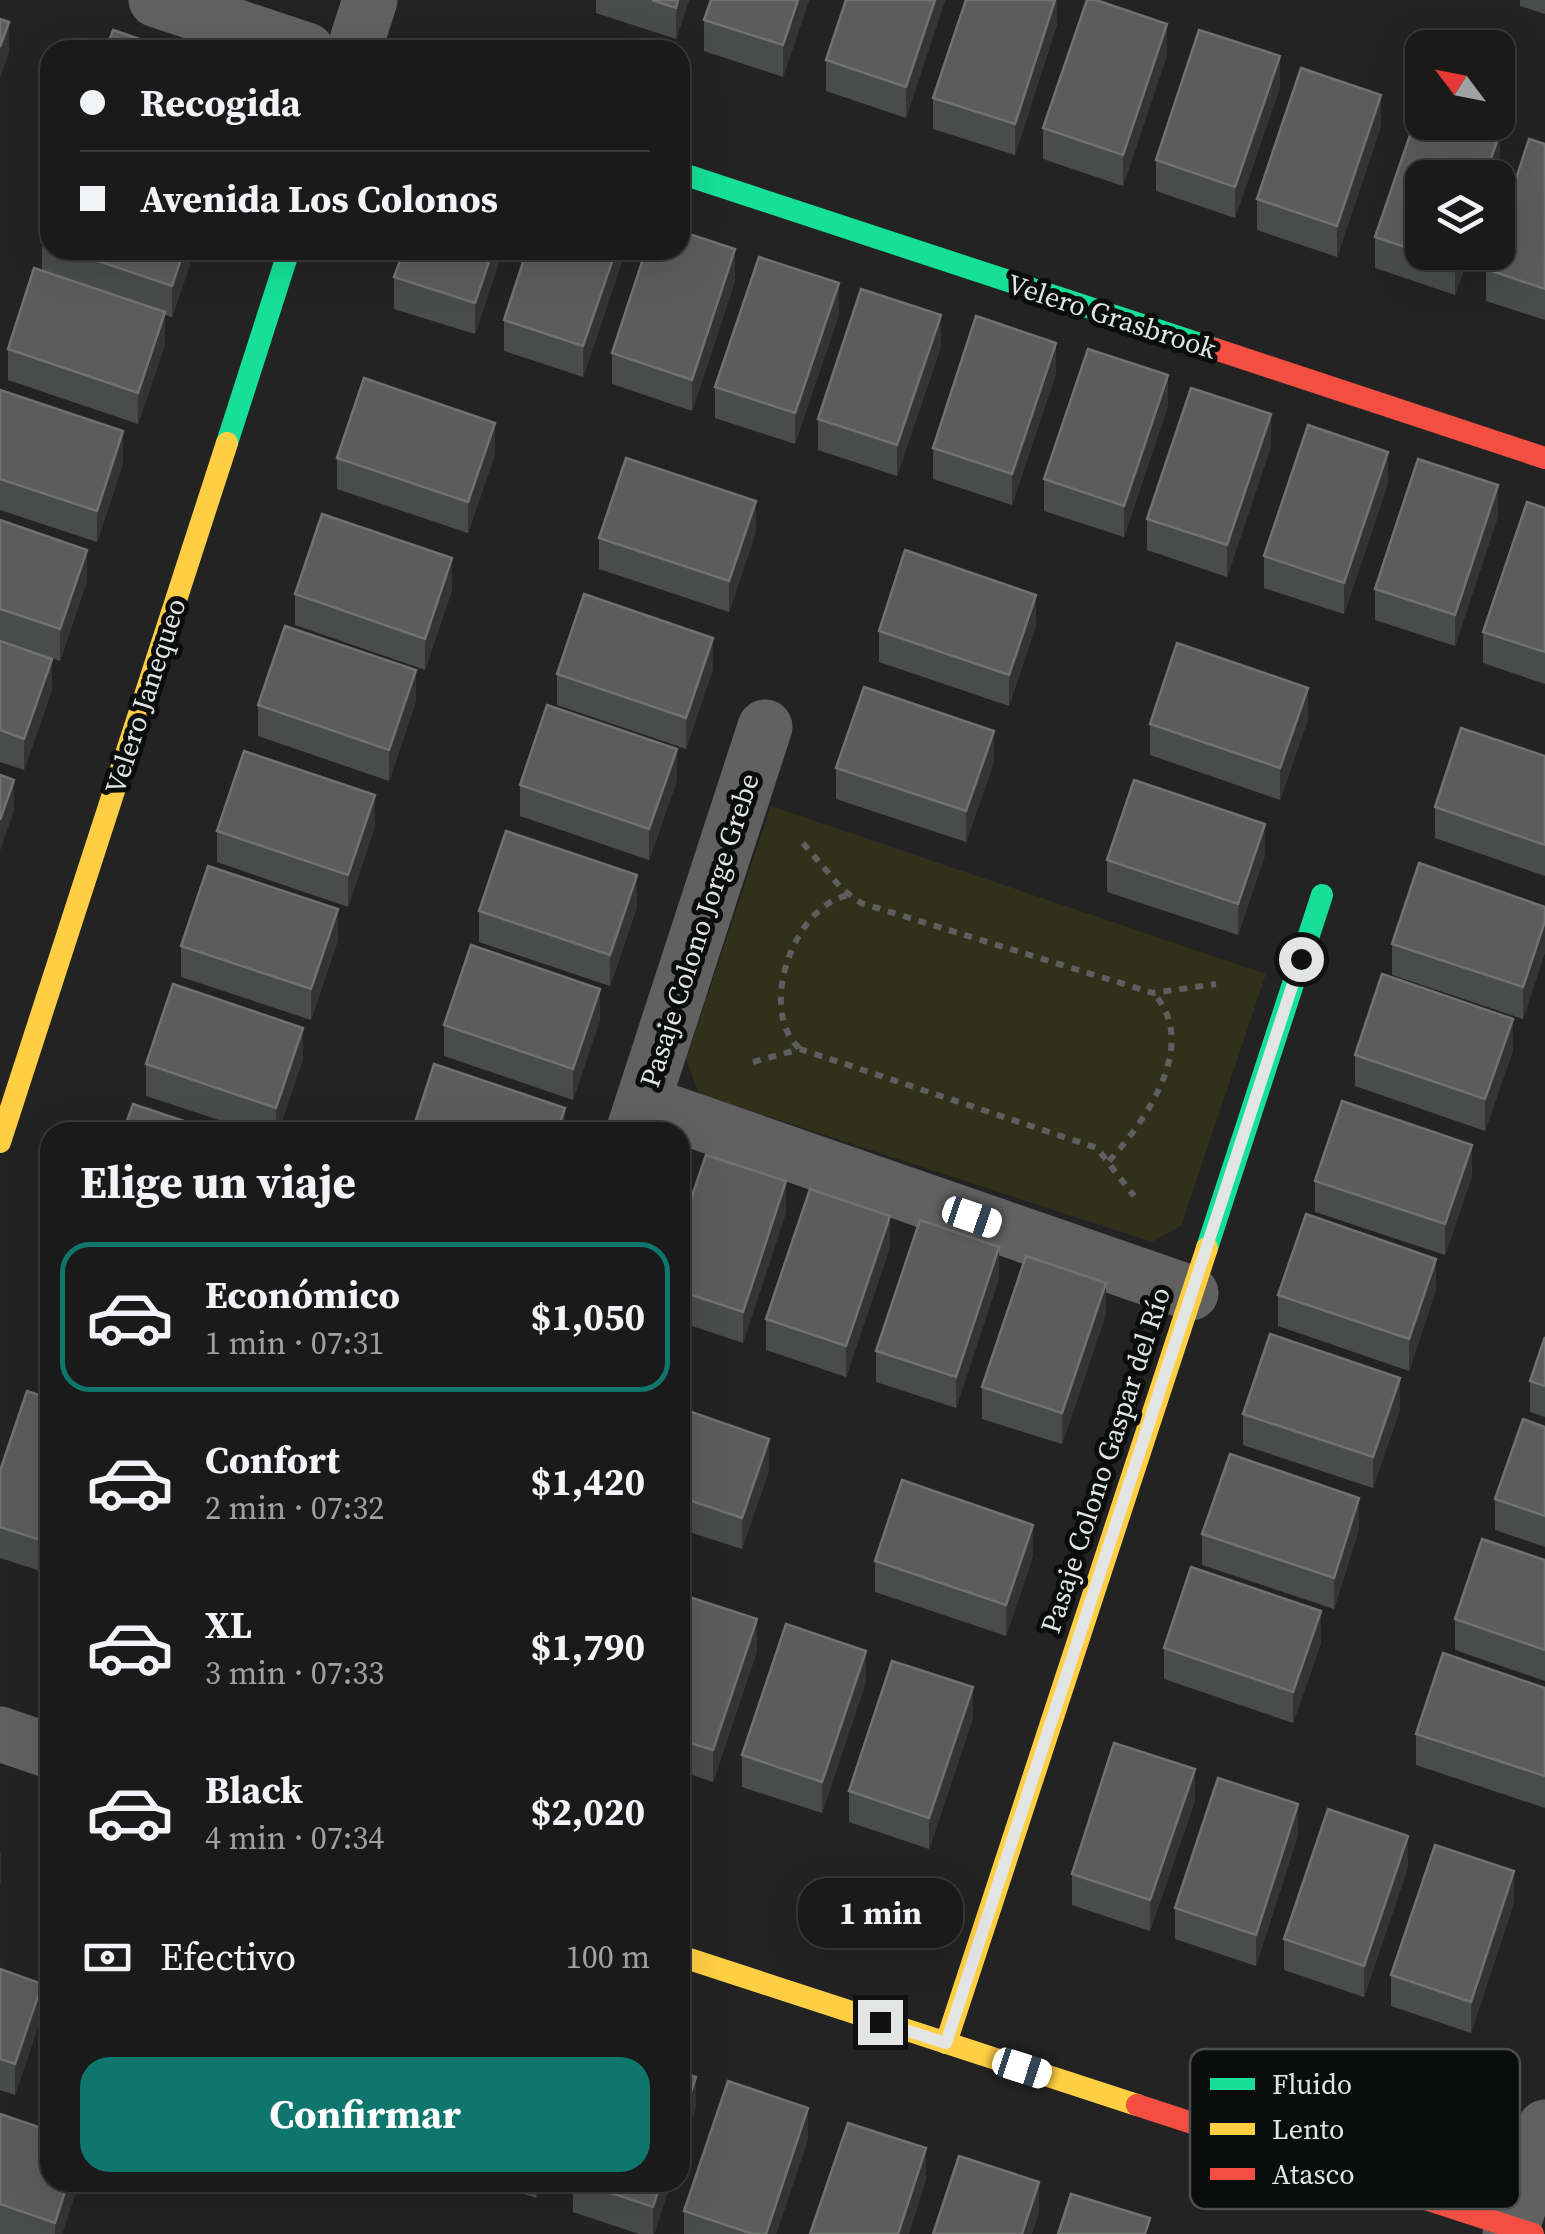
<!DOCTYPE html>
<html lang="es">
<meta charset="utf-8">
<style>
body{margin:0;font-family:"Source Serif 4",serif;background:#232323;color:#f1f3f6;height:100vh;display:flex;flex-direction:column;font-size:38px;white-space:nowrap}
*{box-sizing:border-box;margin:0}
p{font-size:32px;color:#9fa1a2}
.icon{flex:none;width:55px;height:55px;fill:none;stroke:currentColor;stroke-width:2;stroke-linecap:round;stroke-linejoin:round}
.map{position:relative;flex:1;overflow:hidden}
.details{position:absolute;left:40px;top:1122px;width:650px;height:1070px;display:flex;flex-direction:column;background:#1a1a1a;border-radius:30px;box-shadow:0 10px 40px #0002,0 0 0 2px #383839}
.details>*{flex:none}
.guide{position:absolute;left:40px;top:40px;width:650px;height:220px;border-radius:30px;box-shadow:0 10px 40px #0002,0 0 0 2px #383839;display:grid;align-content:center;height:220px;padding:0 40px;background:#1a1a1a}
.needle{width:65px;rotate:302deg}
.buttons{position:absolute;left:1405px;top:30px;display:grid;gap:20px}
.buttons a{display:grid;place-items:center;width:110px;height:110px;border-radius:20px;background:#1a1a1a;box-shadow:0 10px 40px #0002,0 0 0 2px #383839;font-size:50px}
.end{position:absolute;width:45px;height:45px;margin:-22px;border:12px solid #e3e5e4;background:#111;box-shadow:0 0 0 5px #111}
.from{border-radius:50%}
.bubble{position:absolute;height:70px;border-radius:30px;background:#1a1a1a;box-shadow:0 10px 40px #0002,0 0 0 2px #383839;font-size:32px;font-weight:700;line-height:70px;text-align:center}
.car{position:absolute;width:30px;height:60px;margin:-30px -15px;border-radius:12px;box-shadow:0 0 8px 2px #0007;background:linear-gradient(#fff 24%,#345 0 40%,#fff 0 76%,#345 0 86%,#fff 0)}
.guide b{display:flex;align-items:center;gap:35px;height:95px;font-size:38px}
.guide b+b{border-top:2px solid #383839}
.guide i{width:25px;height:25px;background:#f1f3f6}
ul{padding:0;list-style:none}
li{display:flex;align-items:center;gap:30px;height:150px;margin:0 20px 15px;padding:0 20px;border:5px solid transparent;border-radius:30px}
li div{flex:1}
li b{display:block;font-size:38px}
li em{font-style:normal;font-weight:700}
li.current{border-color:#0f766e}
li>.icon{width:90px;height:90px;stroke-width:1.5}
h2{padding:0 40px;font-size:45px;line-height:120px}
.pay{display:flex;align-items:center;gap:25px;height:110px;padding:0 40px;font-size:38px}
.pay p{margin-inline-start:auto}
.primary-button{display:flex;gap:20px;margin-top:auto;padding:20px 40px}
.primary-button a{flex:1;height:115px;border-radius:30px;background:#0f766e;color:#fff;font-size:40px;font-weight:700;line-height:115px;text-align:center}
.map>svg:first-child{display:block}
.green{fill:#31301b}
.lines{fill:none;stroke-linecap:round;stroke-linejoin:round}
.path{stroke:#5d5e5d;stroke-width:6;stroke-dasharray:8 8;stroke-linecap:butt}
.street{stroke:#616161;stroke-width:55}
.fast{stroke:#16e098;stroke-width:22}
.slow{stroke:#ffcf43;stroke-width:22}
.jam{stroke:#f24e42;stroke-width:22}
.wall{fill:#4a4c4b}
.shaded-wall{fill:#333433}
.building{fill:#5b5c5b;stroke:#707270;stroke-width:2.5}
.route{stroke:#e3e5e4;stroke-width:12}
.labels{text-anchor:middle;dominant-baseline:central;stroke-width:10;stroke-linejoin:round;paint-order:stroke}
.street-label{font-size:28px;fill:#e3e5e4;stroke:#0b0c0c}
.key{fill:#0b0c0c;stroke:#4c4d4d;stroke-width:2.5}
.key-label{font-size:28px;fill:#e3e5e4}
</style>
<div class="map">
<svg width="1545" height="2234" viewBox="0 0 1545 2234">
<rect width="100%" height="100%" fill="#222322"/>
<polygon class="green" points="771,806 1266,974 1181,1226 1152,1242 699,1094 686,1059"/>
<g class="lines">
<g class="path">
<polyline points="803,843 842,889 861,903 1153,993 1216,984"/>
<path d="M799,1048C757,1009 794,905 849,895"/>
<polyline points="753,1062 800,1049 1097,1148 1134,1196"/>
<path d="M1109,1161C1145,1122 1200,1044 1154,994"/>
</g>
<g class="street">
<polyline points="156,0 307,50"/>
<polyline points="354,50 370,0"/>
<polyline points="643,1103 1191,1293"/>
<polyline points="633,1132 765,727"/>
<polyline points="0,1734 50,1751"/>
<polyline points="1510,2234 1545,2127"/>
</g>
<g class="fast">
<polyline points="680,173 1215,349"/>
<polyline points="227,443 289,250"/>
<polyline points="1207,1248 1322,895"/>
</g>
<g class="slow">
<polyline points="0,1142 227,443"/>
<polyline points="680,1956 1137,2105"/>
<polyline points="946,2043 1207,1248"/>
</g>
<g class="jam">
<polyline points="1215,349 1545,458"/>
<polyline points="1137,2105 1533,2234"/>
</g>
</g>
<g class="wall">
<polygon points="596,0 689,0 676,39 596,13"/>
<polygon points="809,0 783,77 704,51 704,20"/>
<polygon points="846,0 945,0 906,118 826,91 826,60"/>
<polygon points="1057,0 1057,24 1015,155 933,129 933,98"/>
<polygon points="1520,0 1545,0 1545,14 1520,6"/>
<polygon points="1167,55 1123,186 1043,159 1043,128"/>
<polygon points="1280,87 1235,218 1156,191 1156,160"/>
<polygon points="1381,126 1337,257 1257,230 1257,199"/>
<polygon points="1545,144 1545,320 1486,301 1486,269"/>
<polygon points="1500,164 1455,295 1375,268 1375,237"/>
<polygon points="50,218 50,250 195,250 172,317 165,315 165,344 138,424 8,380 8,349 42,270 42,242"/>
<polygon points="404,250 503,250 475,334 394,309 394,277"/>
<polygon points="527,250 626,250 583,377 504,351 504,320"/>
<polygon points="735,281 692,411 612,384 612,353"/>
<polygon points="839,314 795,444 715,418 715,387"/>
<polygon points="941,346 897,476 818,450 818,419"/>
<polygon points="1056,374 1012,505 933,479 933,448"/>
<polygon points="0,390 123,463 97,542 0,510"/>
<polygon points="1168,406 1124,537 1044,511 1044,479"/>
<polygon points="1271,446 1227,577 1147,550 1147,519"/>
<polygon points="495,454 468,533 337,489 337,458"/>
<polygon points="1388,483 1344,614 1264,588 1264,556"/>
<polygon points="1545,508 1545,684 1483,663 1483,632"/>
<polygon points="1498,516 1455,646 1375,620 1375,589"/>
<polygon points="0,520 87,581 60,661 0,640"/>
<polygon points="756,532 729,612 599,569 599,538"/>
<polygon points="452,590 425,670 295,625 295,594"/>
<polygon points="1036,626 1009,706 879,662 879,631"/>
<polygon points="0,641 52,690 24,770 0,762"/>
<polygon points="713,669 686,749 557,705 557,674"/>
<polygon points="416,701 389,781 258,736 258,705"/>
<polygon points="1308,719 1280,800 1150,755 1150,724"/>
<polygon points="1545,756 1545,876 1435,838 1435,807"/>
<polygon points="994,762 966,842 836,799 836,768"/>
<polygon points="677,780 649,860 520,816 520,785"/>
<polygon points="375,826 348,907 217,862 217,831"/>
<polygon points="1265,855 1238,935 1107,892 1107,860"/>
<polygon points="637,907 610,986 479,942 479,911"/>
<polygon points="1545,907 1545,952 1523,1019 1392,975 1392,944"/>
<polygon points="338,940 311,1020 181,977 181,946"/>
<polygon points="600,1020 573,1100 444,1056 444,1025"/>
<polygon points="1513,1050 1485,1131 1355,1086 1355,1055"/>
<polygon points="303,1059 278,1132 255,1132 146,1096 146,1064"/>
<polygon points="1472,1176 1445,1255 1315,1212 1315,1181"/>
<polygon points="786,1212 743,1343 680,1322 680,1231"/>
<polygon points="890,1247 846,1377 766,1350 766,1319"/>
<polygon points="999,1278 956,1408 876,1382 876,1351"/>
<polygon points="1436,1290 1409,1371 1278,1326 1278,1295"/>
<polygon points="1106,1314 1062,1444 982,1419 982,1387"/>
<polygon points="1545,1337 1545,1417 1530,1412 1530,1381"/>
<polygon points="50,1399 50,1574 0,1558 0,1471"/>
<polygon points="680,1408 769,1470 742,1549 680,1529"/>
<polygon points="1400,1409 1373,1488 1243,1445 1243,1414"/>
<polygon points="1545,1427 1545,1547 1495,1530 1495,1499"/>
<polygon points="1359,1529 1334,1609 1202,1565 1202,1534"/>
<polygon points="1033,1556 1006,1636 875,1592 875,1561"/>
<polygon points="1545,1560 1545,1681 1455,1650 1455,1619"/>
<polygon points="680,1594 757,1651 713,1782 680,1771"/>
<polygon points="1321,1643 1293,1723 1164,1679 1164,1648"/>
<polygon points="866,1682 822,1813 742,1787 742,1755"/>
<polygon points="1545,1688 1545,1808 1416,1765 1416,1734"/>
<polygon points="973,1718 929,1849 849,1822 849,1791"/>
<polygon points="1195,1800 1150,1931 1072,1905 1072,1874"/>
<polygon points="1298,1835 1256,1966 1175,1939 1175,1908"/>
<polygon points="1408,1867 1364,1997 1284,1970 1284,1939"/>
<polygon points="1514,1903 1471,2033 1391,2006 1391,1975"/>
<polygon points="0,1969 42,2015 15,2095 0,2090"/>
<polygon points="0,2114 50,2182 79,2182 62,2234 0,2234"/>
<polygon points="808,2139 776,2234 684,2234 684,2211"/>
<polygon points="490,2182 541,2182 536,2198"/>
<polygon points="573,2182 671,2182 654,2234 639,2234 573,2212"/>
</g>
<g class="shaded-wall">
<polygon points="678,0 689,0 676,39 676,8"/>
<polygon points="798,0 809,0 783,77 783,45"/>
<polygon points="935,0 945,0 906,118 906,87"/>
<polygon points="1055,0 1057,0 1057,24 1015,155 1015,124"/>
<polygon points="9,22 9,53 0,78 0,47"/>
<polygon points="1167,24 1167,55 1123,186 1123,155"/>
<polygon points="1280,56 1280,87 1235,218 1235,187"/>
<polygon points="1381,95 1381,126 1337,257 1337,226"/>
<polygon points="1500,133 1500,164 1495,178 1484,178"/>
<polygon points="735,249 735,281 692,411 692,380"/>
<polygon points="184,250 195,250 172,317 172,286"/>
<polygon points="493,250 503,250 475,334 475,303"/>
<polygon points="616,250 626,250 583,377 583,346"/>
<polygon points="1459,252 1470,252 1455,295 1455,264"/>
<polygon points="839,283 839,314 795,444 795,413"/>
<polygon points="165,312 165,344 138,424 138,393"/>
<polygon points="941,315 941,346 897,476 897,445"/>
<polygon points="1056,343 1056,374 1012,505 1012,474"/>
<polygon points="1168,375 1168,406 1124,537 1124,506"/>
<polygon points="1271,414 1271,446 1227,577 1227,545"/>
<polygon points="495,423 495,454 468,533 468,502"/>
<polygon points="123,431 123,463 97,542 97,511"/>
<polygon points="1388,452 1388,483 1344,614 1344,583"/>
<polygon points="1498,485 1498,516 1455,646 1455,615"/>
<polygon points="756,501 756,532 729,612 729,581"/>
<polygon points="87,550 87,581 60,661 60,629"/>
<polygon points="452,558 452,590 425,670 425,639"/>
<polygon points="1036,595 1036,626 1009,706 1009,675"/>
<polygon points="713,638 713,669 686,749 686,718"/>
<polygon points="52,659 52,690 24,770 24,739"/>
<polygon points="416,670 416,701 389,781 389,750"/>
<polygon points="1308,688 1308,719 1280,800 1280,768"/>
<polygon points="994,731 994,762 966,842 966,811"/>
<polygon points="677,749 677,780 649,860 649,829"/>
<polygon points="14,780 14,811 0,851 0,820"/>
<polygon points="375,795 375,826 348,907 348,875"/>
<polygon points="1265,824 1265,855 1238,935 1238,904"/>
<polygon points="637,875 637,907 610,986 610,955"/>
<polygon points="338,909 338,940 311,1020 311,989"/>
<polygon points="1545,921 1545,952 1523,1019 1523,987"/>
<polygon points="600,989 600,1020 573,1100 573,1069"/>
<polygon points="1513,1019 1513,1050 1485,1131 1485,1099"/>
<polygon points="303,1028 303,1059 278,1132 276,1132 276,1108"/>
<polygon points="565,1108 565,1132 557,1132"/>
<polygon points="1472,1145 1472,1176 1445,1255 1445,1224"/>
<polygon points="786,1181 786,1212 743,1343 743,1312"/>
<polygon points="890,1216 890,1247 846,1377 846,1346"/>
<polygon points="999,1247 999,1278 956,1408 956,1377"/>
<polygon points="1436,1259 1436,1290 1409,1371 1409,1339"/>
<polygon points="1106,1283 1106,1314 1062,1444 1062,1413"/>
<polygon points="1400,1378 1400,1409 1373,1488 1373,1457"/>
<polygon points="769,1439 769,1470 742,1549 742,1518"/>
<polygon points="1359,1498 1359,1529 1334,1609 1334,1578"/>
<polygon points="1033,1525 1033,1556 1006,1636 1006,1605"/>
<polygon points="1321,1611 1321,1643 1293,1723 1293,1692"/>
<polygon points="757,1619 757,1651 713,1782 713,1750"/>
<polygon points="866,1651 866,1682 822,1813 822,1782"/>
<polygon points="973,1687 973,1718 929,1849 929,1818"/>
<polygon points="1195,1769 1195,1800 1150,1931 1150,1900"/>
<polygon points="1298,1804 1298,1835 1256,1966 1256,1935"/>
<polygon points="1408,1836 1408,1867 1364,1997 1364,1966"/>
<polygon points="1,1851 1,1882 0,1885 0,1854"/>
<polygon points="1514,1871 1514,1903 1471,2033 1471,2002"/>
<polygon points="42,1984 42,2015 15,2095 15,2064"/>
<polygon points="696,2077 696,2108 680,2157 680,2126"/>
<polygon points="808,2108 808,2139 776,2234 766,2234"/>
<polygon points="926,2148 926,2180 909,2234 898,2234"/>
<polygon points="68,2182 79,2182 62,2234 55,2234 55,2223"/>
<polygon points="536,2182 541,2182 536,2198"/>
<polygon points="661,2182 671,2182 654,2234 653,2234 653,2207"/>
<polygon points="1039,2182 1039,2213 1032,2234 1022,2234"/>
</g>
<g class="building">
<polygon points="652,0 678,0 676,8"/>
<polygon points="711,0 798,0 783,45 704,20"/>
<polygon points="846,0 935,0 906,87 826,60"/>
<polygon points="966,0 1055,0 1015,124 933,98"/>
<polygon points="1087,0 1096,0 1167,24 1123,155 1043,128"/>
<polygon points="0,19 9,22 0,47"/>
<polygon points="113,30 172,50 106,50"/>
<polygon points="1199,30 1280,56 1235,187 1156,160"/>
<polygon points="1301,68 1381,95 1337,226 1257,199"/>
<polygon points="1420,106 1422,107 1422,122 1469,122 1500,133 1484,178 1422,178 1422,252 1459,252 1455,264 1375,237"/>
<polygon points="1529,139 1545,144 1545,289 1486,269 1492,252 1498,252 1498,234"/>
<polygon points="50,218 50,244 42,242"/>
<polygon points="680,231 735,249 692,380 612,353 646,250 680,250"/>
<polygon points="66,250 184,250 172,286"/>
<polygon points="404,250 493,250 475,303 394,277"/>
<polygon points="527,250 616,250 583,346 504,320"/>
<polygon points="759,257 839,283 795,413 715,387"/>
<polygon points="34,268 165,312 138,393 8,349"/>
<polygon points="861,289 941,315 897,445 818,419"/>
<polygon points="976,316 1056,343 1012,474 933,448"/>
<polygon points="1088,349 1168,375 1124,506 1044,479"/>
<polygon points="364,378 495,423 468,502 337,458"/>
<polygon points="1191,388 1271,414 1227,545 1147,519"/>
<polygon points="0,390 123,431 97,511 0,479"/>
<polygon points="1308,425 1388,452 1344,583 1264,556"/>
<polygon points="626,458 756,501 729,581 599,538"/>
<polygon points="1418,459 1498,485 1455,615 1375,589"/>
<polygon points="1527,502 1545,508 1545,652 1483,632"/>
<polygon points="322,514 452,558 425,639 295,594"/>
<polygon points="0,520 87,550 60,629 0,609"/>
<polygon points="905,550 1036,595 1009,675 879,631"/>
<polygon points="584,594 713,638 686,718 557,674"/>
<polygon points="285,626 416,670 389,750 258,705"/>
<polygon points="0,641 52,659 24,739 0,730"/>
<polygon points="1177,643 1308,688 1280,768 1150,724"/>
<polygon points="864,687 994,731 966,811 836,768"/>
<polygon points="547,705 677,749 649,829 520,785"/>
<polygon points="1461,728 1545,756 1545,845 1435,807"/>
<polygon points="244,751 375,795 348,875 217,831"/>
<polygon points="0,775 14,780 0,820"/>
<polygon points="1134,780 1265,824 1238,904 1107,860"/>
<polygon points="506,831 637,875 610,955 479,911"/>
<polygon points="1419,863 1545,907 1545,921 1523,987 1392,944"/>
<polygon points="208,866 338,909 311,989 181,946"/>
<polygon points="471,945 600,989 573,1069 444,1025"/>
<polygon points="1382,974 1513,1019 1485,1099 1355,1055"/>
<polygon points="173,984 303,1028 276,1108 146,1064"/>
<polygon points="434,1064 565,1108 557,1132 412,1132"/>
<polygon points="1342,1101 1472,1145 1445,1224 1315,1181"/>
<polygon points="133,1104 217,1132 123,1132"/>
<polygon points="706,1155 786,1181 743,1312 680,1291 680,1231"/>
<polygon points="810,1189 890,1216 846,1346 766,1319"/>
<polygon points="1306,1214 1436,1259 1409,1339 1278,1295"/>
<polygon points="920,1220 999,1247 956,1377 876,1351"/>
<polygon points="1026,1256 1106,1283 1062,1413 982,1387"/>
<polygon points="1270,1334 1400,1378 1373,1457 1243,1414"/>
<polygon points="1545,1337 1545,1386 1530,1381"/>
<polygon points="27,1391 50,1399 50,1543 0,1527 0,1471"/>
<polygon points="680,1408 769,1439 742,1518 680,1497"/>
<polygon points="1523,1419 1545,1427 1545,1516 1495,1499"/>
<polygon points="1230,1454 1359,1498 1334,1578 1202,1534"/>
<polygon points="902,1480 1033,1525 1006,1605 875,1561"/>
<polygon points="1482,1539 1545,1560 1545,1650 1455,1619"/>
<polygon points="1191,1567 1321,1611 1293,1692 1164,1648"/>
<polygon points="680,1594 757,1619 713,1750 680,1740"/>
<polygon points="786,1624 866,1651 822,1782 742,1755"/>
<polygon points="1443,1653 1545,1688 1545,1776 1416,1734"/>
<polygon points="892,1661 973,1687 929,1818 849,1791"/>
<polygon points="1114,1743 1195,1769 1150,1900 1072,1874"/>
<polygon points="1218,1778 1298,1804 1256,1935 1175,1908"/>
<polygon points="1328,1809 1408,1836 1364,1966 1284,1939"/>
<polygon points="1435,1845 1514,1871 1471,2002 1391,1975"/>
<polygon points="0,1969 42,1984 15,2064 0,2059"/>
<polygon points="680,2072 696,2077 680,2126"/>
<polygon points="728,2081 808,2108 766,2234 753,2234 684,2211"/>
<polygon points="0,2114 50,2131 50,2182 68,2182 55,2223 0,2204"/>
<polygon points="848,2123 926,2148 898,2234 810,2234"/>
<polygon points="959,2156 1039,2182 1022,2234 933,2234"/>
<polygon points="578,2182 661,2182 653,2207"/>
<polygon points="1071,2194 1150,2218 1145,2234 1058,2234"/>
</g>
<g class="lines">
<polyline class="route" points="880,2022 946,2043 1301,959"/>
</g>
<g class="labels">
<g class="street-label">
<text transform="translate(1112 316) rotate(18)">Velero Grasbrook</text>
<text transform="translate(145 696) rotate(-72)">Velero Janequeo</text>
<text transform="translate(699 930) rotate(-72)">Pasaje Colono Jorge Grebe</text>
<text transform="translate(1105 1460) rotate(-72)">Pasaje Colono Gaspar del Río</text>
</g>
</g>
<rect x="1190" y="2049" width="330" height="160" rx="15" class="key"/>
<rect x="1210" y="2078" width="45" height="12" fill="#16e098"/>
<rect x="1210" y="2123" width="45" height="12" fill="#ffcf43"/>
<rect x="1210" y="2168" width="45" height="12" fill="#f24e42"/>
<g class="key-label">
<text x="1272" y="2094">Fluido</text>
<text x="1272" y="2139">Lento</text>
<text x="1272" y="2184">Atasco</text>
</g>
</svg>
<div class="buttons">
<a><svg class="needle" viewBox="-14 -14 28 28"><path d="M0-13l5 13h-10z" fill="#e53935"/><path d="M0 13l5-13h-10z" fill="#9fa1a2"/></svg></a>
<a><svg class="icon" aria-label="layers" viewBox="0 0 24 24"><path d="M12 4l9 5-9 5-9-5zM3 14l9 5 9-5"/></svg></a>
</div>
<i class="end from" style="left:1301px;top:959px"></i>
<i class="end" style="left:880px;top:2022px"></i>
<div class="bubble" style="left:798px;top:1878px;width:165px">1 min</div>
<i class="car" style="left:972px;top:1217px;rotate:109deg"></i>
<i class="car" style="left:1022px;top:2068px;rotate:108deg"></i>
<div class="guide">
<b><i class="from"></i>Recogida</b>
<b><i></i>Avenida Los Colonos</b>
</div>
<section class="details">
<h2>Elige un viaje</h2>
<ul>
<li class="current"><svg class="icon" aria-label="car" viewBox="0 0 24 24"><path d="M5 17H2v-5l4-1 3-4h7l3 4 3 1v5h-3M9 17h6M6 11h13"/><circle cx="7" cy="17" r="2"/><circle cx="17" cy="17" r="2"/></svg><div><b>Económico</b><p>1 min · 07:31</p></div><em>$1,050</em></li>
<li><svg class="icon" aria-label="car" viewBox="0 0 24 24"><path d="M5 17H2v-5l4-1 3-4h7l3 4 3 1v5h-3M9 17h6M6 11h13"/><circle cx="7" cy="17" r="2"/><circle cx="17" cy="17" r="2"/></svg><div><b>Confort</b><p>2 min · 07:32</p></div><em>$1,420</em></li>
<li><svg class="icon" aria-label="car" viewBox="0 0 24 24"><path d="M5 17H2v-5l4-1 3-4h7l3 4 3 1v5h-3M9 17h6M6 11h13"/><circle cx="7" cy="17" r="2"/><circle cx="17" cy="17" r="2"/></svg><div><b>XL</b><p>3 min · 07:33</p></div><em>$1,790</em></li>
<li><svg class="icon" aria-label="car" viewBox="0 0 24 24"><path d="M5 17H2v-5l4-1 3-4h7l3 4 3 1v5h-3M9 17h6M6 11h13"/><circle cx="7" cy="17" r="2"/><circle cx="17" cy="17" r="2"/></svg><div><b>Black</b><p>4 min · 07:34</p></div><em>$2,020</em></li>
</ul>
<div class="pay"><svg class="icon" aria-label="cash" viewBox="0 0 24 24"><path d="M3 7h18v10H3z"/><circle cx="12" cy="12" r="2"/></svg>Efectivo<p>100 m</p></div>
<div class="primary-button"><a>Confirmar</a></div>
</section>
</div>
